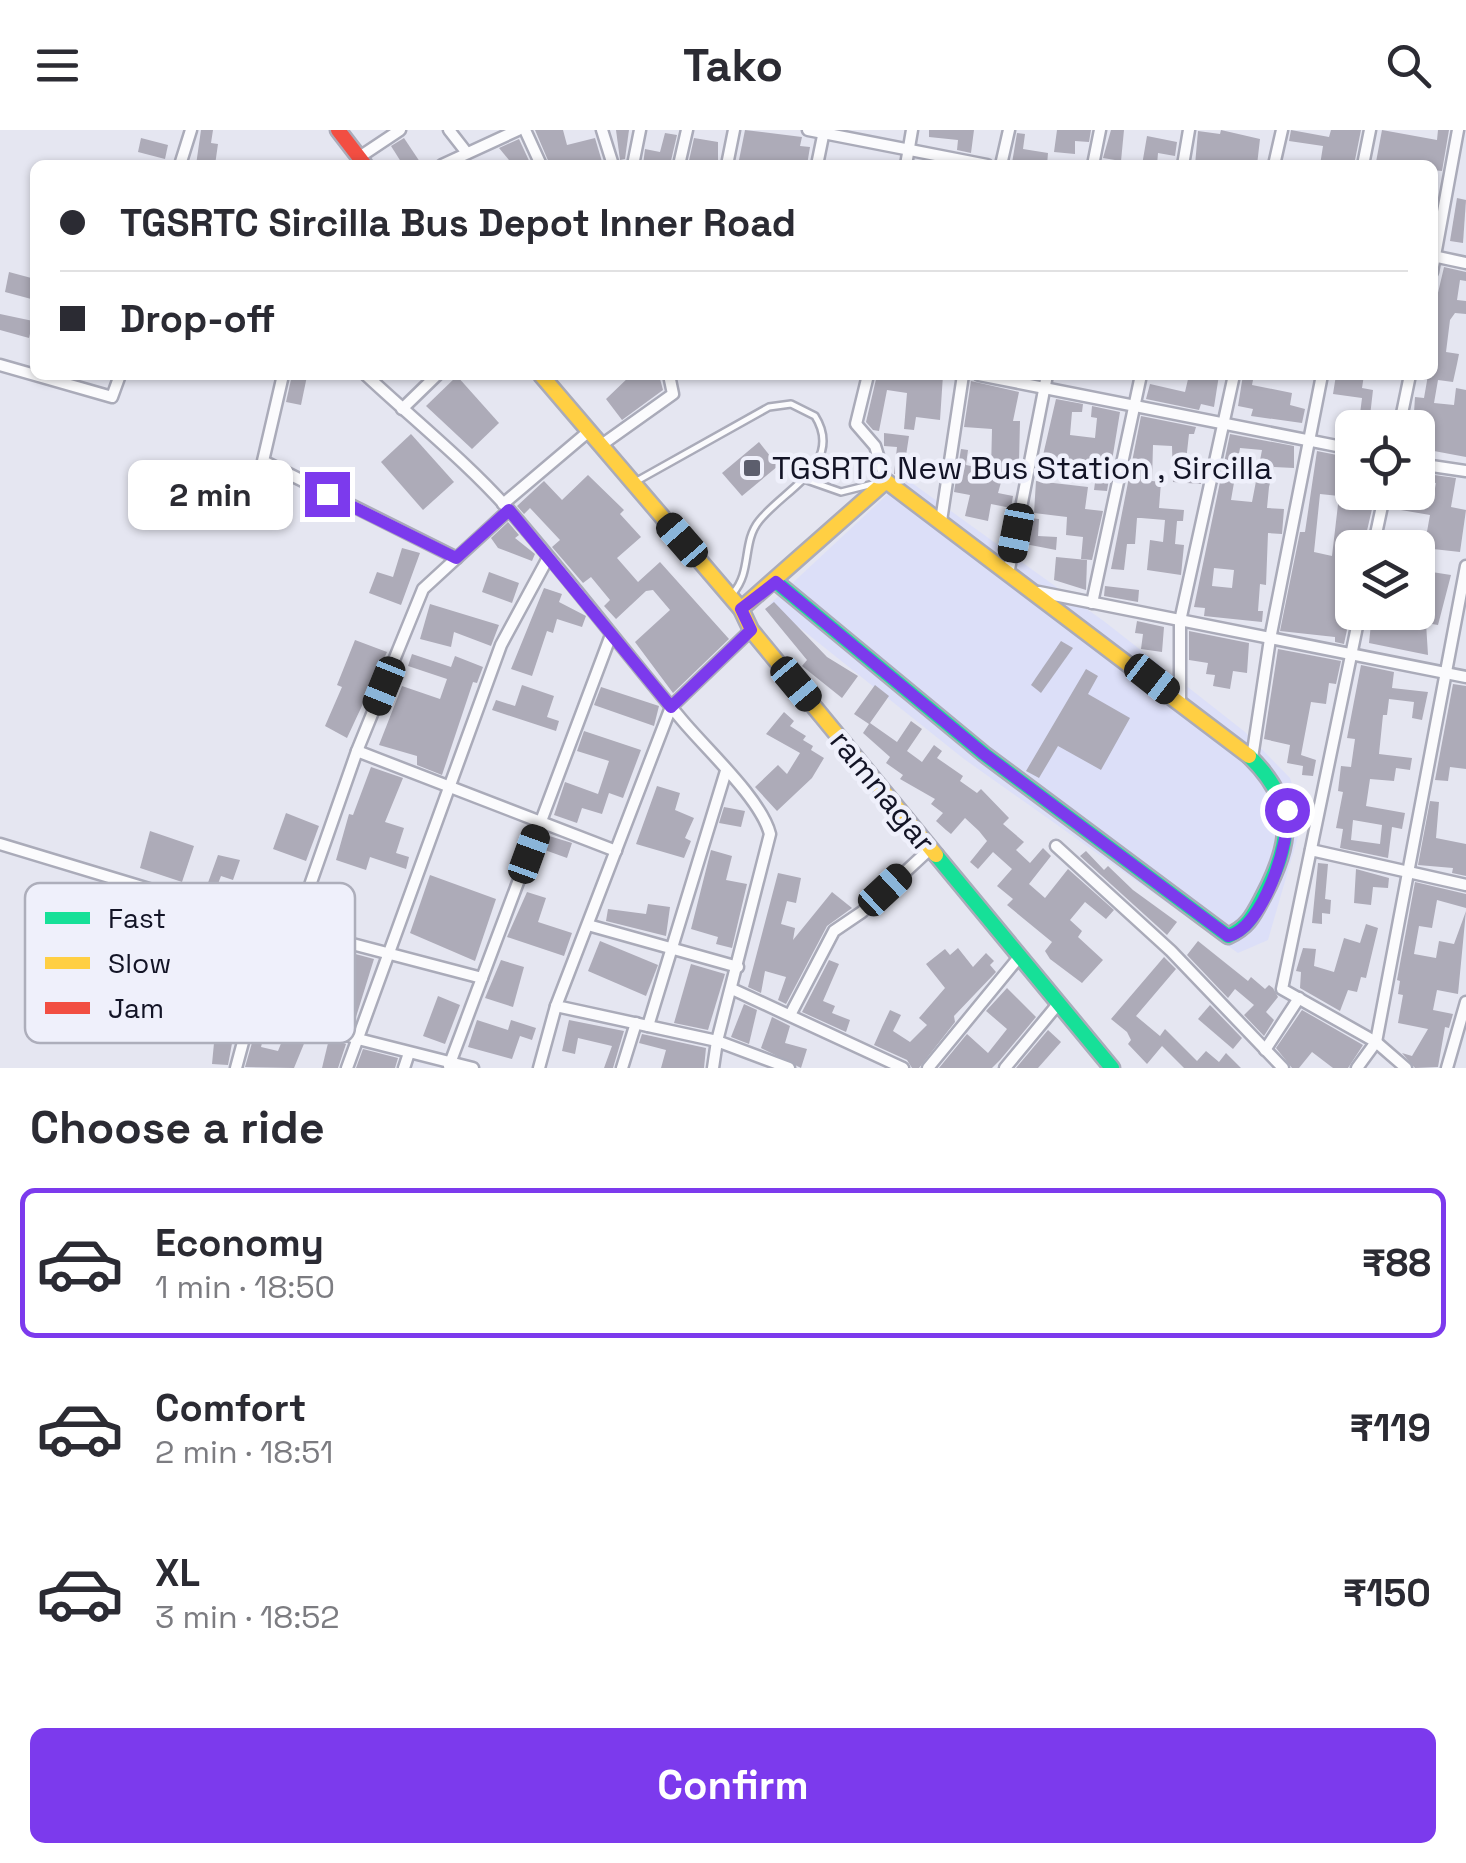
<!DOCTYPE html>
<meta charset="utf-8">
<style>
body{margin:0;font-family:"Space Grotesk",sans-serif;background:#f7f7f7;color:#2b2b33;height:100vh;display:flex;flex-direction:column;font-size:38px;white-space:nowrap}
*{box-sizing:border-box;margin:0}
p{font-size:32px;color:#7c7c81}
.icon{flex:none;width:55px;height:55px;fill:none;stroke:currentColor;stroke-width:2;stroke-linecap:round;stroke-linejoin:round}
.map{position:relative;height:938px;overflow:hidden}
.drawer{display:flex;flex-direction:column;background:#fff;flex:1}
.drawer>*{flex:none}
.guide{position:absolute;left:30px;top:30px;width:1408px;height:220px;border-radius:15px;box-shadow:0 2px 8px #0004;display:grid;align-content:center;height:220px;padding:0 30px;background:#fff}
.fabs{position:absolute;left:1335px;top:280px;display:grid;gap:20px}
.fabs a{display:grid;place-items:center;width:100px;height:100px;border-radius:15px;background:#fff;box-shadow:0 2px 8px #0004;font-size:50px}
.end{position:absolute;width:45px;height:45px;margin:-22px;border:12px solid #7c3aed;background:#fff;box-shadow:0 0 0 5px #fff}
.from{border-radius:50%}
.bubble{position:absolute;height:70px;border-radius:15px;background:#fff;box-shadow:0 2px 8px #0004;font-size:32px;font-weight:700;line-height:70px;text-align:center}
.car{position:absolute;width:30px;height:60px;margin:-30px -15px;border-radius:12px;box-shadow:0 0 8px 2px #0007;background:linear-gradient(#222 24%,#8ab4d8 0 40%,#222 0 76%,#8ab4d8 0 86%,#222 0)}
.guide b{display:flex;align-items:center;gap:35px;height:95px;font-size:38px}
.guide b+b{border-top:2px solid #e1e1e2}
.guide i{width:25px;height:25px;background:#2b2b33}
ul{padding:0;list-style:none}
li{display:flex;align-items:center;gap:30px;height:150px;margin:0 20px 15px;padding:0 10px;border:5px solid transparent;border-radius:15px}
li div{flex:1}
li b{display:block;font-size:38px}
li em{font-style:normal;font-weight:700}
li.active{border-color:#7c3aed}
li>.icon{width:90px;height:90px;stroke-width:1.5}
h2{padding:0 30px;font-size:45px;line-height:120px}
.cta{display:flex;gap:20px;margin-top:auto;padding:20px 30px}
.cta a{flex:1;height:115px;border-radius:15px;background:#7c3aed;color:#fff;font-size:40px;font-weight:700;line-height:115px;text-align:center}
header{display:flex;justify-content:space-between;align-items:center;height:130px;padding:0 30px;background:#fff;font-size:45px;font-weight:700}
.map>svg:first-child{display:block}
.built{fill:#dcdff8}
.building{fill:#adabb8;fill-rule:evenodd}
.lines{fill:none;stroke-linecap:round;stroke-linejoin:round}
.lane-casing{stroke:#aaabb9;stroke-width:10}
.street-casing{stroke:#aaabb9;stroke-width:15}
.fast-casing{stroke:#aaabb9;stroke-width:19}
.slow-casing{stroke:#aaabb9;stroke-width:19}
.jam-casing{stroke:#aaabb9;stroke-width:19}
.lane{stroke:#fbfbfd;stroke-width:5}
.street{stroke:#fbfbfd;stroke-width:10}
.fast{stroke:#16e098;stroke-width:14}
.slow{stroke:#ffcf43;stroke-width:14}
.jam{stroke:#f24e42;stroke-width:14}
.route{stroke:#7c3aed;stroke-width:12}
.poi-dot{fill:#5c5e6d;stroke:#eff0fb;stroke-width:4}
.labels{text-anchor:middle;dominant-baseline:central;stroke-width:9;stroke-linejoin:round;paint-order:stroke}
.poi-label{font-size:32px;fill:#131426;stroke:#eff0fb;text-anchor:start}
.street-label{font-size:32px;fill:#131426;stroke:#eff0fb}
.key{fill:#eff0fb;stroke:#adaebb;stroke-width:2.5}
.key-label{font-size:28px;fill:#131426}
</style>
<header><svg class="icon" aria-label="menu" viewBox="0 0 24 24"><path d="M4 6h16M4 12h16M4 18h16"/></svg>Tako<svg class="icon" aria-label="search" viewBox="0 0 24 24"><circle cx="10" cy="10" r="6"/><path d="M15 15l6 6"/></svg></header>
<div class="map">
<svg width="1466" height="938" viewBox="0 0 1466 938">
<rect width="100%" height="100%" fill="#e5e6f1"/>
<polygon class="built" points="905,348 1105,492 1245,602 1290,648 1303,689 1268,810 1238,823 964,629 770,474"/>
<g class="building">
<polygon points="201,0 213,0 211,13 218,14 215,35 196,35"/>
<polygon points="535,0 563,0 567,15 595,8 603,35 550,35"/>
<polygon points="616,0 629,0 625,29 620,30"/>
<polygon points="745,0 802,7 800,16 810,17 807,35 738,35"/>
<polygon points="929,0 974,0 971,23 957,20 958,10 929,7"/>
<polygon points="1057,0 1091,0 1089,12 1075,11 1075,24 1054,22"/>
<polygon points="1111,0 1124,0 1121,31 1103,28"/>
<polygon points="1221,0 1260,9 1257,35 1195,35 1198,1 1220,4"/>
<polygon points="1291,0 1329,7 1331,0 1361,0 1354,35 1320,35 1323,16 1289,11"/>
<polygon points="1382,0 1437,10 1438,0 1449,0 1442,41 1432,40 1432,35 1376,32"/>
<polygon points="665,3 677,5 670,35 643,35 645,19 660,22"/>
<polygon points="1017,3 1025,4 1023,19 1048,23 1047,35 1012,33"/>
<polygon points="1147,6 1177,12 1175,26 1158,23 1157,35 1142,35"/>
<polygon points="141,8 168,15 165,29 138,22"/>
<polygon points="404,8 422,35 403,35 391,16"/>
<polygon points="694,8 718,12 718,35 688,35"/>
<polygon points="519,9 531,35 513,35 499,18"/>
<polygon points="1457,68 1466,70 1463,113 1450,111"/>
<polygon points="1444,137 1466,142 1466,151 1460,150 1457,170 1466,171 1466,184 1455,183 1450,190 1446,222 1459,224 1457,234 1453,252 1438,250 1434,273 1454,275 1456,258 1466,260 1466,327 1418,318 1418,298 1413,298 1415,267 1424,268 1428,245 1432,245 1434,180"/>
<polygon points="9,142 35,149 35,170 5,162"/>
<polygon points="0,184 33,191 29,208 0,200"/>
<polygon points="292,245 307,246 301,275 286,272"/>
<polygon points="631,245 646,245 651,250 659,245 663,260 622,290 606,269"/>
<polygon points="877,245 943,245 940,290 916,287 914,300 904,299 907,263 887,260 879,301 873,300 866,292"/>
<polygon points="1189,245 1219,245 1214,277 1201,274 1199,280 1146,269 1150,254 1185,262"/>
<polygon points="1243,245 1254,245 1252,255 1292,263 1290,275 1305,279 1302,293 1251,286 1253,279 1238,276"/>
<polygon points="1336,245 1364,245 1362,258 1373,260 1370,286 1360,284 1362,268 1333,264"/>
<polygon points="457,246 499,293 472,319 426,276"/>
<polygon points="971,251 1019,262 1013,291 1020,291 1019,332 1007,331 998,363 1013,366 1011,378 991,374 988,391 965,386 970,365 954,362 961,319 968,320 966,335 991,340 992,299 964,297"/>
<polygon points="1056,269 1083,274 1082,282 1072,282 1070,305 1095,308 1097,288 1091,287 1092,276 1120,282 1107,361 1094,360 1097,338 1041,334"/>
<polygon points="1141,286 1196,297 1194,304 1189,304 1186,331 1206,332 1201,354 1173,352 1172,316 1153,315 1152,351 1161,352 1159,378 1184,380 1183,391 1177,391 1175,414 1184,415 1181,445 1147,440 1150,410 1163,412 1165,390 1141,388 1137,388 1135,414 1127,414 1124,440 1111,439"/>
<polygon points="884,303 909,306 903,345 894,344 897,317 884,316"/>
<polygon points="411,304 454,352 423,380 381,332"/>
<path d="M1230,304L1294,316V338L1274,337L1269,357L1267,378L1284,379L1282,404L1268,403L1266,455L1260,454L1258,481H1263L1262,492L1204,486L1205,478L1194,477ZM1240,318L1262,320L1252,372L1231,370ZM1214,438L1234,440L1232,458L1212,456Z"/>
<polygon points="759,312 778,336 742,366 722,343"/>
<path d="M1317,321L1352,328V362L1375,366L1363,418H1352L1350,456L1342,454L1340,478L1351,481L1344,514L1335,512V507L1280,501L1300,402H1305ZM1320,364L1339,366L1332,426L1314,422Z"/>
<polygon points="1420,343 1456,348 1451,377 1466,380 1460,422 1424,418 1430,385 1395,379 1397,368 1432,374 1436,353 1419,352"/>
<polygon points="588,345 624,380 620,384 641,407 617,428 638,452 660,432 729,509 673,563 635,512 670,480 653,460 646,461 616,489 604,476 610,470 591,447 583,453 552,417 560,410 530,378 524,384 517,376 544,351 562,370"/>
<polygon points="1036,351 1088,357 1085,379 1103,381 1092,430 1081,429 1083,407 1066,405 1067,387 1034,383"/>
<polygon points="1029,388 1039,389 1038,406 1057,407 1056,420 1025,414"/>
<polygon points="508,392 519,405 515,408 535,424 532,431 498,418 491,408"/>
<polygon points="402,418 420,423 401,475 369,463 377,442 393,447"/>
<polygon points="1056,427 1087,430 1086,460 1054,450"/>
<polygon points="1419,440 1451,445 1438,495 1426,493 1428,525 1369,513 1372,484 1418,482"/>
<polygon points="489,442 519,453 512,473 482,462"/>
<polygon points="1105,456 1139,460 1138,472 1104,466"/>
<polygon points="544,458 562,464 559,472 586,486 582,497 557,489 553,503 547,501 532,546 511,539"/>
<polygon points="774,472 827,527 858,546 842,568 802,536 807,530 765,479"/>
<polygon points="430,474 499,495 491,516 454,502 451,517 420,509"/>
<polygon points="1137,491 1164,497 1162,522 1141,519 1143,504 1135,503"/>
<polygon points="1189,501 1249,513 1247,543 1233,541 1230,559 1213,556 1215,545 1206,544 1208,533 1189,530"/>
<polygon points="355,510 387,522 347,608 325,596 342,557 337,555"/>
<polygon points="1061,511 1073,518 1041,563 1031,555"/>
<polygon points="1278,519 1341,531 1336,554 1329,553 1326,574 1311,572 1301,625 1316,630 1313,646 1302,645 1303,636 1287,633 1290,615 1264,609"/>
<polygon points="412,524 451,537 455,526 483,537 477,553 473,552 442,645 417,635 417,626 379,615 402,556 440,569 447,549 408,536"/>
<path d="M1361,535L1394,542L1392,558L1428,562L1422,590L1412,588L1414,572L1389,569L1387,585H1383L1379,624L1412,628L1410,640L1396,638L1394,651L1370,649L1366,676L1405,683L1402,699L1392,697L1388,728L1340,718L1343,699L1336,698L1343,662L1338,661L1341,636L1351,637L1355,609L1347,608ZM1353,690L1382,695L1380,714L1351,710Z"/>
<polygon points="1086,539 1098,546 1088,564 1130,588 1101,640 1058,616 1039,648 1026,641"/>
<polygon points="1453,554 1466,556 1466,639 1450,637 1448,651 1435,650"/>
<polygon points="522,555 554,566 547,587 559,591 556,601 492,580 496,570 515,576"/>
<polygon points="875,555 889,566 870,593 897,612 911,591 922,599 907,621 922,632 934,615 942,621 937,628 963,646 960,651 977,663 981,659 1009,688 1003,694 1024,712 1016,720 1030,733 1043,718 1051,726 1029,754 1045,768 1068,739 1114,780 1106,789 1085,772 1070,790 1082,801 1078,807 1103,830 1082,853 1050,829 1045,821 1052,812 1007,775 1013,769 997,756 1012,739 993,722 978,739 970,732 987,711 979,701 965,688 951,704 946,700 936,691 943,683 931,674 935,669 900,649 903,645 886,633 890,627 863,603 869,594 854,584"/>
<polygon points="601,557 659,576 654,596 594,575"/>
<polygon points="784,582 794,591 790,596 806,606 803,610 813,616 811,620 824,628 812,648 777,681 755,657 778,635 787,644 800,623 766,604"/>
<polygon points="584,601 641,620 623,668 609,663 602,684 582,678 577,693 554,685 565,652 598,664 609,631 577,621"/>
<polygon points="371,637 403,648 385,692 404,698 396,723 409,727 406,739 370,727 366,740 336,730 349,684 353,685"/>
<polygon points="657,656 680,663 675,680 694,688 685,708 691,711 684,728 636,714"/>
<polygon points="1430,671 1439,672 1436,708 1466,714 1466,746 1452,743 1453,738 1418,735"/>
<polygon points="724,677 745,681 741,697 719,693"/>
<polygon points="286,683 319,696 306,731 273,719"/>
<polygon points="150,701 194,716 182,752 140,738"/>
<polygon points="546,705 572,713 567,728 542,719"/>
<polygon points="711,720 732,726 726,750 747,754 732,818 716,814 718,807 691,799"/>
<polygon points="1086,721 1104,740 1108,736 1133,760 1177,792 1167,805 1080,726"/>
<polygon points="218,725 240,730 233,750 221,746 214,764 205,761"/>
<polygon points="1318,733 1328,734 1325,769 1331,770 1330,784 1322,783 1322,794 1312,793"/>
<polygon points="1356,739 1389,748 1388,758 1373,757 1371,775 1354,773"/>
<polygon points="778,743 801,748 796,773 787,771 781,794 795,798 793,810 832,762 852,778 827,796 786,874 778,870 786,847 765,841 761,863 748,857"/>
<polygon points="430,745 496,769 475,831 410,803"/>
<polygon points="1415,752 1466,764 1466,778 1437,770 1432,798 1419,796 1414,824 1436,828 1439,811 1454,814 1466,781 1458,864 1437,860 1433,880 1453,884 1449,898 1445,897 1438,937 1415,938 1402,923 1412,926 1428,899 1398,893 1403,865 1398,864 1400,851 1397,850"/>
<polygon points="527,762 546,768 538,792 572,803 564,826 507,807"/>
<polygon points="648,774 670,777 666,806 606,791 608,779 646,784"/>
<polygon points="1366,794 1378,798 1366,848 1361,847 1357,862 1348,860 1340,881 1300,858 1301,842 1296,841 1303,818 1316,819 1314,836 1334,842 1344,808 1360,813"/>
<polygon points="600,811 658,835 646,866 588,841"/>
<polygon points="1198,811 1248,851 1251,847 1265,859 1269,855 1273,858 1278,867 1266,882 1274,890 1264,906 1244,885 1254,875 1235,859 1228,868 1187,825"/>
<polygon points="958,818 973,837 986,823 994,831 990,835 996,842 954,886 955,892 919,938 912,938 907,930 874,915 882,897 890,880 901,885 893,901 910,912 927,895 919,888 945,858 926,834 945,819 950,825"/>
<polygon points="348,822 374,829 356,887 326,878 323,884 280,872 282,861 310,865 317,846 338,854"/>
<polygon points="1164,827 1176,839 1136,886 1160,906 1165,899 1197,931 1206,921 1219,932 1226,923 1241,938 1184,938 1162,916 1147,934 1128,914 1131,910 1127,902 1111,889"/>
<polygon points="501,830 524,837 513,877 485,868"/>
<polygon points="829,830 839,834 823,871 835,876 832,883 850,890 846,902 802,882"/>
<polygon points="691,834 725,844 708,900 674,893"/>
<polygon points="1007,858 1036,887 1000,930 992,938 939,938 967,904 988,923 1007,899 986,881"/>
<polygon points="438,866 460,875 445,914 423,906"/>
<polygon points="744,874 757,880 749,914 731,907"/>
<polygon points="1210,875 1242,908 1233,919 1198,889"/>
<polygon points="215,879 238,881 228,935 212,934 214,913 186,911 187,895 214,897"/>
<polygon points="1302,880 1363,915 1348,938 1333,938 1312,922 1299,938 1292,938 1276,918"/>
<polygon points="772,887 790,896 785,913 807,919 801,938 761,918"/>
<polygon points="477,890 508,900 511,890 536,898 532,910 520,906 512,929 468,917"/>
<polygon points="569,890 624,901 613,938 604,938 612,916 578,908 575,924 562,921"/>
<polygon points="258,892 267,894 261,917 278,921 288,896 308,904 294,938 245,937"/>
<polygon points="1048,900 1061,912 1038,938 1016,938"/>
<polygon points="642,904 706,918 704,938 661,938 666,920 639,913"/>
<polygon points="329,909 346,914 338,938 322,938"/>
<polygon points="363,919 398,928 395,938 356,938"/>
</g>
<g class="lines">
<g class="lane-casing">
<g id="lane">
<polyline points="804,349 841,362 877,353"/>
<path d="M635,352L769,277L791,274L815,286C845,334 783,360 759,391C742,412 752,442 733,463"/>
</g>
</g>
<g class="street-casing">
<g id="street">
<polyline points="449,0 467,23"/>
<polyline points="525,0 541,35"/>
<polyline points="602,0 613,35"/>
<polyline points="808,0 987,35"/>
<polyline points="358,28 400,0"/>
<polyline points="180,35 191,0"/>
<polyline points="442,35 518,0"/>
<polyline points="633,35 640,0"/>
<polyline points="679,35 687,0"/>
<polyline points="727,35 734,0"/>
<polyline points="817,35 824,1"/>
<polyline points="906,35 912,0"/>
<polyline points="1001,35 1009,0"/>
<polyline points="1093,35 1100,0"/>
<polyline points="1183,35 1189,0"/>
<polyline points="1274,35 1282,0"/>
<polyline points="1363,35 1370,0"/>
<polyline points="1433,126 1466,133"/>
<polyline points="1432,142 1458,0"/>
<polyline points="0,235 112,267 120,245"/>
<polyline points="283,245 263,331 457,428"/>
<path d="M366,245C414,290 468,333 511,382C570,450 624,521 682,590C706,619 761,669 770,704L717,911L556,876L671,577L751,500"/>
<polyline points="868,245 856,294 875,316 886,351"/>
<polyline points="979,245 1352,319"/>
<polyline points="402,279 437,245"/>
<polyline points="1399,298 1410,245"/>
<polyline points="600,316 673,264 669,245"/>
<polyline points="1418,334 1466,341"/>
<polyline points="503,374 588,302"/>
<polyline points="941,391 963,245"/>
<polyline points="1373,418 1385,362"/>
<polyline points="1009,439 1047,245"/>
<polyline points="1039,462 1466,547"/>
<polyline points="1092,473 1141,245"/>
<polyline points="1360,482 1282,859 1376,912 1406,938"/>
<polyline points="1180,571 1180,491 1234,245"/>
<polyline points="357,621 616,721"/>
<polyline points="1252,628 1270,509 1322,245"/>
<polyline points="0,714 192,772 482,848 611,505"/>
<polyline points="1056,716 1171,821 1283,938"/>
<polyline points="1311,720 1466,755"/>
<polyline points="588,795 738,837"/>
<polyline points="295,798 357,621 423,459 509,380"/>
<polyline points="63,819 144,849 271,878 358,909 473,938"/>
<polyline points="732,859 903,938"/>
<polyline points="790,885 834,801 862,782 931,718"/>
<polyline points="648,896 726,641"/>
<polyline points="1265,920 1299,868"/>
<polyline points="449,936 482,848"/>
<polyline points="236,938 253,875"/>
<polyline points="347,938 501,515 548,428"/>
<polyline points="404,938 409,923"/>
<polyline points="539,938 556,876"/>
<polyline points="622,938 636,893"/>
<polyline points="713,938 717,911 789,938"/>
<polyline points="928,938 1020,826"/>
<polyline points="1005,938 1058,874"/>
<polyline points="1357,938 1376,912 1466,436"/>
<polyline points="1447,938 1466,872"/>
</g>
</g>
<g class="fast-casing">
<g id="fast">
<path d="M776,452L984,624L1228,806C1248,797 1253,786 1263,767C1293,710 1297,673 1249,626"/>
<polyline points="936,725 1112,938"/>
</g>
</g>
<g class="slow-casing">
<g id="slow">
<polyline points="541,245 741,479 751,500 936,725"/>
<polyline points="741,479 886,351 1249,626"/>
</g>
</g>
<g class="jam-casing">
<polyline id="jam" points="338,0 365,35"/>
</g>
<use href="#lane" class="lane"/>
<use href="#street" class="street"/>
<use href="#fast" class="fast"/>
<use href="#slow" class="slow"/>
<use href="#jam" class="jam"/>
</g>
<g class="lines">
<path class="route" d="M327,364L456,428L509,380L671,577L751,500L741,479L776,452L984,624L1228,806C1262,800 1291,711 1287,680"/>
</g>
<rect class="poi-dot" x="742" y="328" width="20" height="20" rx="5"/>
<g class="labels">
<g class="poi-label">
<text x="772" y="338">TGSRTC New Bus Station , Sircilla</text>
</g>
<g class="street-label">
<text transform="translate(883 661) rotate(51)">ramnagar</text>
</g>
</g>
<rect x="25" y="753" width="330" height="160" rx="15" class="key"/>
<rect x="45" y="782" width="45" height="12" fill="#16e098"/>
<rect x="45" y="827" width="45" height="12" fill="#ffcf43"/>
<rect x="45" y="872" width="45" height="12" fill="#f24e42"/>
<g class="key-label">
<text x="108" y="798">Fast</text>
<text x="108" y="843">Slow</text>
<text x="108" y="888">Jam</text>
</g>
</svg>
<div class="fabs">
<a><svg class="icon" aria-label="locate" viewBox="0 0 24 24"><circle cx="12" cy="12" r="6"/><path d="M12 2v4M12 18v4M2 12h4M18 12h4"/></svg></a>
<a><svg class="icon" aria-label="layers" viewBox="0 0 24 24"><path d="M12 4l9 5-9 5-9-5zM3 14l9 5 9-5"/></svg></a>
</div>
<i class="end from" style="left:1287px;top:680px"></i>
<i class="end" style="left:327px;top:364px"></i>
<div class="bubble" style="left:128px;top:330px;width:165px">2 min</div>
<i class="car" style="left:1016px;top:403px;rotate:191deg"></i>
<i class="car" style="left:682px;top:410px;rotate:319deg"></i>
<i class="car" style="left:1152px;top:549px;rotate:128deg"></i>
<i class="car" style="left:796px;top:554px;rotate:140deg"></i>
<i class="car" style="left:384px;top:556px;rotate:202deg"></i>
<i class="car" style="left:529px;top:724px;rotate:20deg"></i>
<i class="car" style="left:885px;top:760px;rotate:47deg"></i>
<div class="guide">
<b><i class="from"></i>TGSRTC Sircilla Bus Depot Inner Road</b>
<b><i></i>Drop-off</b>
</div>
</div>
<section class="drawer">
<h2>Choose a ride</h2>
<ul>
<li class="active"><svg class="icon" aria-label="car" viewBox="0 0 24 24"><path d="M5 17H2v-5l4-1 3-4h7l3 4 3 1v5h-3M9 17h6M6 11h13"/><circle cx="7" cy="17" r="2"/><circle cx="17" cy="17" r="2"/></svg><div><b>Economy</b><p>1 min · 18:50</p></div><em>₹88</em></li>
<li><svg class="icon" aria-label="car" viewBox="0 0 24 24"><path d="M5 17H2v-5l4-1 3-4h7l3 4 3 1v5h-3M9 17h6M6 11h13"/><circle cx="7" cy="17" r="2"/><circle cx="17" cy="17" r="2"/></svg><div><b>Comfort</b><p>2 min · 18:51</p></div><em>₹119</em></li>
<li><svg class="icon" aria-label="car" viewBox="0 0 24 24"><path d="M5 17H2v-5l4-1 3-4h7l3 4 3 1v5h-3M9 17h6M6 11h13"/><circle cx="7" cy="17" r="2"/><circle cx="17" cy="17" r="2"/></svg><div><b>XL</b><p>3 min · 18:52</p></div><em>₹150</em></li>
</ul>
<div class="cta"><a>Confirm</a></div>
</section>
